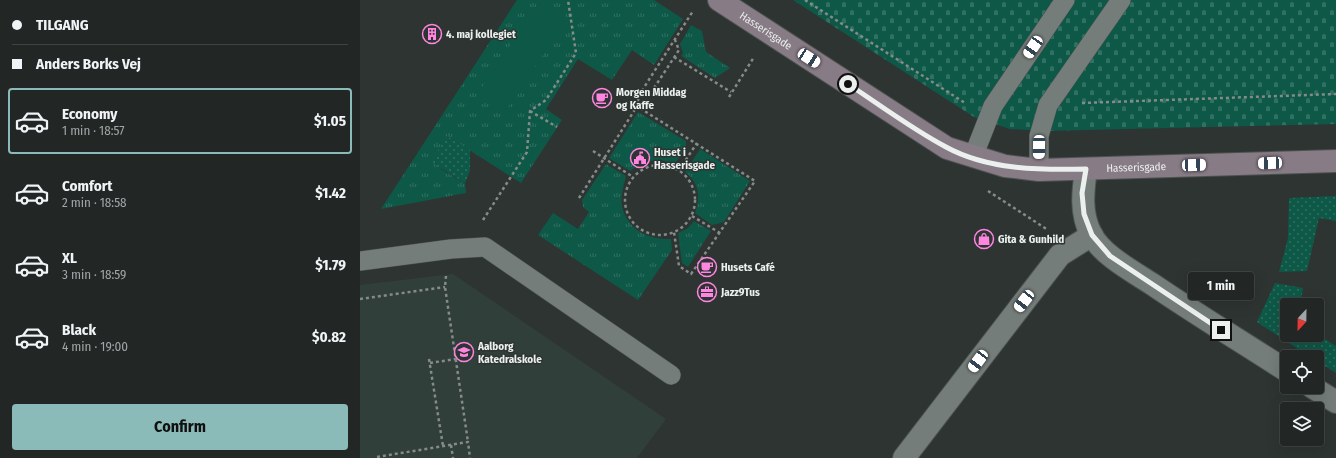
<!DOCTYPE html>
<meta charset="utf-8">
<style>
body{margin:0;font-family:"Fira Sans Condensed",sans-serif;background:#2e3332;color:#f1f3f6;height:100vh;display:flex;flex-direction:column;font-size:15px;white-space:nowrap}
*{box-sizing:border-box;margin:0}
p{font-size:13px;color:#a2a5a7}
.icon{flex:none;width:22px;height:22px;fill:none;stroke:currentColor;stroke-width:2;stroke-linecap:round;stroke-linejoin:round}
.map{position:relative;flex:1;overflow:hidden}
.panel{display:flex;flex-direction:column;background:#222726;width:360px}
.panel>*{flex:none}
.hud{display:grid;align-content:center;height:88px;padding:0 12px;background:#222726}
.needle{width:26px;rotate:202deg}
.fabs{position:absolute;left:920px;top:298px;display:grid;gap:8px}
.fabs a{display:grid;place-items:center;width:44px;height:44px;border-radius:4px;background:#222726;box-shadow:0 4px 16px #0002,0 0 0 1px #3f4443;font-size:20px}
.end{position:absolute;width:18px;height:18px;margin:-9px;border:5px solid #ebf0ee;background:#111;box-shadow:0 0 0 2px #111}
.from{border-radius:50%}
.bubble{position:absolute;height:28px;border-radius:4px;background:#222726;box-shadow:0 4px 16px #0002,0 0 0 1px #3f4443;font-size:13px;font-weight:700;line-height:28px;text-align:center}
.car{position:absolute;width:12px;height:24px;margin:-12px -6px;border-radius:5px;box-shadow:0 0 3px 1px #0007;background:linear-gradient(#fff 24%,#345 0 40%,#fff 0 76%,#345 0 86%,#fff 0)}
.hud b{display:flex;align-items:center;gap:14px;height:38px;font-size:15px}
.hud b+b{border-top:1px solid #3f4443}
.hud i{width:10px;height:10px;background:#f1f3f6}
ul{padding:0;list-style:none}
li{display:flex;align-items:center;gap:12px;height:66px;margin:0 8px 6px;padding:0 4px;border:2px solid transparent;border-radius:4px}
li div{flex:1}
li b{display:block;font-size:15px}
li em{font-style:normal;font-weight:700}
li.active{border-color:#8bbbb9}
li>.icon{width:36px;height:36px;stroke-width:1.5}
.action{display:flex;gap:8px;margin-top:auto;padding:8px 12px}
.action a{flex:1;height:46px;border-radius:4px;background:#8bbbb9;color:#111;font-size:16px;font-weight:700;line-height:46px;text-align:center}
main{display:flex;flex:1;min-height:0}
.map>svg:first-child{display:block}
.built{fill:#313f3b}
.grass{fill:url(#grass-tufts)}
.cemetery{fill:url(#cemetery-stones)}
.park{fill:url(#park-dots)}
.garden{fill:#0e5847}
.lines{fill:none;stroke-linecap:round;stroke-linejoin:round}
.lane-casing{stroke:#4d5250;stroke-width:20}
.street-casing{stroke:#4d5250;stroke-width:24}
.secondary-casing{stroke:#4d5250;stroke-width:24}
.path{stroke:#858b89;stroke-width:2.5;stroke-dasharray:3 3;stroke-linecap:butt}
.lane{stroke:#757d7a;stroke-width:19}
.street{stroke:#757d7a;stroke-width:22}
.secondary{stroke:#877b85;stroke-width:22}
.route{stroke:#ebf0ee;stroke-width:5}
.labels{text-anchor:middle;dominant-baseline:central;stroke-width:3;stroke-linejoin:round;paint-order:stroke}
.street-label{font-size:11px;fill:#ebf0ee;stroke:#2d3432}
.poi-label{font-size:11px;font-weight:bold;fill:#ebf0ee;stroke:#2d3432;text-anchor:start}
</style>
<main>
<section class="panel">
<div class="hud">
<b><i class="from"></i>TILGANG</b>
<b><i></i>Anders Borks Vej</b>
</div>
<ul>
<li class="active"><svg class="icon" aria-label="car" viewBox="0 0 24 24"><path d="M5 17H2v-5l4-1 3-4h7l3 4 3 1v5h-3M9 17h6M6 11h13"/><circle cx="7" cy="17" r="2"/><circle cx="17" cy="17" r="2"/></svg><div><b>Economy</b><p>1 min · 18:57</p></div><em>$1.05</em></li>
<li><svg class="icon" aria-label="car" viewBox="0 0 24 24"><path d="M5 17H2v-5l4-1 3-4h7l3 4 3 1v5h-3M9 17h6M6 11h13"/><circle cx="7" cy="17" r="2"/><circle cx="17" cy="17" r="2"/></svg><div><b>Comfort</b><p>2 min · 18:58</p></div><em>$1.42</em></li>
<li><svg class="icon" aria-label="car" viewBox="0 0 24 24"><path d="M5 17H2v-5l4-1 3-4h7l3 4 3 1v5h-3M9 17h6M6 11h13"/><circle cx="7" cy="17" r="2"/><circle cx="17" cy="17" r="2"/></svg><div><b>XL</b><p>3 min · 18:59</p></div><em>$1.79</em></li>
<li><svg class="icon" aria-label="car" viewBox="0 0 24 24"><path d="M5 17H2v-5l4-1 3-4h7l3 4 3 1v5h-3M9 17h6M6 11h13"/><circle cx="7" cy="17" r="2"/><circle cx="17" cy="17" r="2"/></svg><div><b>Black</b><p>4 min · 19:00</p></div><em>$0.82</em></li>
</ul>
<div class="action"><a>Confirm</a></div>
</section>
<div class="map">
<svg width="976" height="458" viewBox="0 0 976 458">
<defs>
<pattern id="grass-tufts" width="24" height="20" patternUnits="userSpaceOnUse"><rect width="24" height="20" fill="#0e5847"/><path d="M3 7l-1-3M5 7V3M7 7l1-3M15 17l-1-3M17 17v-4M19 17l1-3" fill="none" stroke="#317062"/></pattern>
<pattern id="cemetery-stones" width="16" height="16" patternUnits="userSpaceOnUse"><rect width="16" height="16" fill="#0e5847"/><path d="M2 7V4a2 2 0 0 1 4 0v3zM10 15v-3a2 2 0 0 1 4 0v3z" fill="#317062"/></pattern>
<pattern id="park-dots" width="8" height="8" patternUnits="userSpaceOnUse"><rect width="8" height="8" fill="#0e5847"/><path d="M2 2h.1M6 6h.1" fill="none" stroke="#317062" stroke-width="1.8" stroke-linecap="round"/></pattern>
</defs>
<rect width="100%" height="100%" fill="#2d3432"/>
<polygon class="built" points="93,274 306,419 277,458 0,458 0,285"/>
<g class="grass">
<polygon points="157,0 294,0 323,19 294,65 272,50 252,80 218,59 186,109 202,120 161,183 87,136 81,169 105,183 106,193 21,209"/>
<polygon points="331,25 342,31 346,52 370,68 355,78 321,56 323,53 320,44"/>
<path d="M278,112L326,141V148L314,165C298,156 285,161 270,171L249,158Z"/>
<path d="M340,149L390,181L364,222L352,225L335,213C341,198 339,182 325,172Z"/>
<path d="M246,164L266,176C264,185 260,197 262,206C267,230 289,240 311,239L312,250L278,300L178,235L193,213L218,229L229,212L223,207L222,200Z"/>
<polygon points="334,221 351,231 328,267 322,263 318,233 328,228"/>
</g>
<polygon class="cemetery" points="433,0 976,0 976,124 685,131 650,129 614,117"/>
<g class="park">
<polygon points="87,136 110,150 110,171 105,183 71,162"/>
<polygon points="976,196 976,221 959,218 947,271 919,272 928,238 929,198"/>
<polygon points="915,283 943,288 940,305 927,305 927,335 957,334 976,346 976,373 957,361 957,357 950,357 897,322"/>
</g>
<polygon class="garden" points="178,4 205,22 146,110 119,92"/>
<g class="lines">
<g class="lane-casing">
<g id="lane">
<polyline points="613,157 633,106 705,0"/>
<polyline points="679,170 679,136 688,105 761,0"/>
<polyline points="0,261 91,249 125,247 311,375"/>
</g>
</g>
<g class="street-casing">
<g id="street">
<path d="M726,169C723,191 720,213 731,234C742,255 772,271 792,284C836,314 882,342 927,371"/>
<polyline points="952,387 976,402"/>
<polyline points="544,458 700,255 732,235"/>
</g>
</g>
<g class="secondary-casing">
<g id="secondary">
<path id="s1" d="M359,0L587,148L645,166L679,170L976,161"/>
</g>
</g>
<g class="path">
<polyline points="445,0 605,103"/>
<polyline points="314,57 371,92"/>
<polyline points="294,88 319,50 315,40"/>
<polyline points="369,97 394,57"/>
<polyline points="722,103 976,94"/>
<polyline points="275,105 395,181 331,274 319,266 314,232"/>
<polyline points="170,111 197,127"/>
<polyline points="233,151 273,177"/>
<circle cx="300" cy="200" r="35"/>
<polyline points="319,170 337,143"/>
<polyline points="628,191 688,230"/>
<polyline points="219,198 274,111 273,107 283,93 283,89 333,11"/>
<polyline points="332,216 360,233"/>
<polyline points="123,220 167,152 170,111 186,100 216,53 208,0"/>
<polyline points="86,276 85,287 108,442"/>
<polyline points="0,299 85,287"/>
<polyline points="69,359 83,446"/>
<polyline points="70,363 96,359"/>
<polyline points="91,445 93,458"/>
<polyline points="17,457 108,442 110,458"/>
</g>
<use href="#lane" class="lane"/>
<use href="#street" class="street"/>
<use href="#secondary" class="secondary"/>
</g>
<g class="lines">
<path class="route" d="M488,84C520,105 552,129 586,147C628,170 679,170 726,169L722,193L724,214L732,235L750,256L861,330"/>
</g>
<defs>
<g id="building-ring" transform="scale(1)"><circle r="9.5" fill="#2d3432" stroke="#fe85e0" stroke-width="1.5"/><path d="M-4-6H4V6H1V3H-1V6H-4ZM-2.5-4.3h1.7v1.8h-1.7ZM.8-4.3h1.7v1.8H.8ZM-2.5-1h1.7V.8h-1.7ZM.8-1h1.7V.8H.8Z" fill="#fe85e0"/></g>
<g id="cafe-ring" transform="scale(1)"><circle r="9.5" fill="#2d3432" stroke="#fe85e0" stroke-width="1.5"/><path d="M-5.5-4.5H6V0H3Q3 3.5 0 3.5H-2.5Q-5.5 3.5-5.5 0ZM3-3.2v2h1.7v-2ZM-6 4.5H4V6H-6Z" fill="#fe85e0"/></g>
<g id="civic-ring" transform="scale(1)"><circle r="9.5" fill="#2d3432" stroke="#fe85e0" stroke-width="1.5"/><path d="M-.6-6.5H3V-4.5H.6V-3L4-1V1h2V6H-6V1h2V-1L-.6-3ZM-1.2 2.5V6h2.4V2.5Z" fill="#fe85e0"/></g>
<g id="shop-ring" transform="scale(1)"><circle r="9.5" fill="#2d3432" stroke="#fe85e0" stroke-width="1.5"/><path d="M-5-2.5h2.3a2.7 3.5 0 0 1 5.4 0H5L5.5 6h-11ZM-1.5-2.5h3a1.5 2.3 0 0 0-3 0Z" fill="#fe85e0"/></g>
<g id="office-ring" transform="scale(1)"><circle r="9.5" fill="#2d3432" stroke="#fe85e0" stroke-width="1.5"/><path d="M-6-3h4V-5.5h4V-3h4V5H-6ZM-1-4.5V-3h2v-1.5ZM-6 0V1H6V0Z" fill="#fe85e0"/></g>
<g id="school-ring" transform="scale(1)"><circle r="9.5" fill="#2d3432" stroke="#fe85e0" stroke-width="1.5"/><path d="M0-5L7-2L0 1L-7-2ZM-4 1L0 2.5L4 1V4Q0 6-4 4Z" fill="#fe85e0"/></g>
</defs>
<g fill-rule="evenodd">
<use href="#building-ring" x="72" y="34"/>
<use href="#cafe-ring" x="242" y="98"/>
<use href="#civic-ring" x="280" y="158"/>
<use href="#shop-ring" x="624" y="239"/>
<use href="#cafe-ring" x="347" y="267"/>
<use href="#office-ring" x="347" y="292"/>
<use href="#school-ring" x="104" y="352"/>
</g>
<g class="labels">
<g class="street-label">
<text stroke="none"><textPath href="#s1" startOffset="56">Hasserisgade</textPath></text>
<text stroke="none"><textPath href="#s1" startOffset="464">Hasserisgade</textPath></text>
</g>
<g class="poi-label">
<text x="86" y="34">4. maj kollegiet</text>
<text x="256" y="92">Morgen Middag<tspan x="256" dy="13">og Kaffe</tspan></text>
<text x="294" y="152">Huset i<tspan x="294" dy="13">Hasserisgade</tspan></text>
<text x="638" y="239">Gita &amp; Gunhild</text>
<text x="361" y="267">Husets Café</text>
<text x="361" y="292">Jazz9Tus</text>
<text x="118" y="346">Aalborg<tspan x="118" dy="13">Katedralskole</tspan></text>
</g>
</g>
</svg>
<div class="fabs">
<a><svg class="needle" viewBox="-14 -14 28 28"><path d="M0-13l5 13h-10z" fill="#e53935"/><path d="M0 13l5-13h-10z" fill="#a2a5a7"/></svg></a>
<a><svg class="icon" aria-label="locate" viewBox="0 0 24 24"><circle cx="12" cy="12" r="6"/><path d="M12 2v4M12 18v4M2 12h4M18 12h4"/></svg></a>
<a><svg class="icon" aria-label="layers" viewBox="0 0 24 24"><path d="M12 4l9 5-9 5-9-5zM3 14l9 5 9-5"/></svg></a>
</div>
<i class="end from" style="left:488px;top:84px"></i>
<i class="end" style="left:861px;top:330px"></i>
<div class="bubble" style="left:828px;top:272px;width:66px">1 min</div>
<i class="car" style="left:673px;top:47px;rotate:214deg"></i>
<i class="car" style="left:449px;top:58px;rotate:123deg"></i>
<i class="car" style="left:679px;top:147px;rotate:181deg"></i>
<i class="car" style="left:910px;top:163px;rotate:268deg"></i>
<i class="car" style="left:834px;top:165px;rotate:88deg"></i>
<i class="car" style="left:664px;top:301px;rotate:218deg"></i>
<i class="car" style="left:618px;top:361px;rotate:217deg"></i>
</div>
</main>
